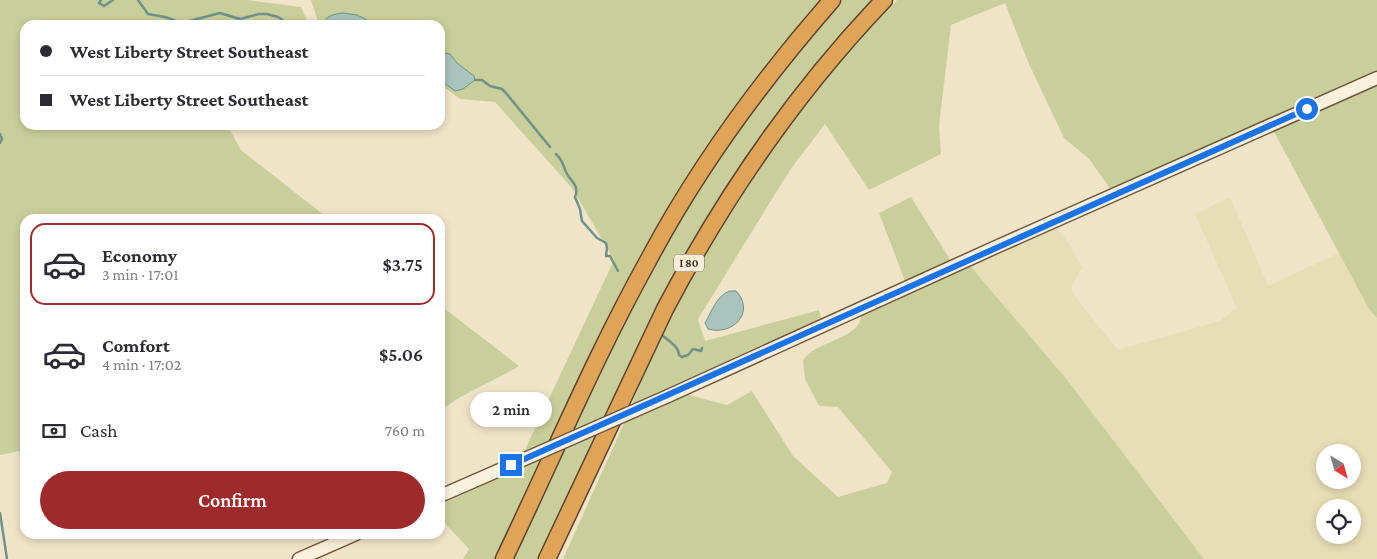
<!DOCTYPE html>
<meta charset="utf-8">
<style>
body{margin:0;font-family:"Crimson Pro",serif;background:#f7f7f7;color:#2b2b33;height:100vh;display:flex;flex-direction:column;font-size:19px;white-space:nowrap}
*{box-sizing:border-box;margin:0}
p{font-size:16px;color:#7c7c81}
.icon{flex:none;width:28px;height:28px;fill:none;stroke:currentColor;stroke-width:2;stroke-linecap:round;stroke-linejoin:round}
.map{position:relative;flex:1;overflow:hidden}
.sheet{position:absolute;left:20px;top:214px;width:425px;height:325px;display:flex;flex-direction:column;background:#fff;border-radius:15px;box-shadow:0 2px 8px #0003}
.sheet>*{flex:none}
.guide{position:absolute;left:20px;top:20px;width:425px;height:110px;border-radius:15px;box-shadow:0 2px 8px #0003;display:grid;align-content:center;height:110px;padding:0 20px;background:#fff}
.needle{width:32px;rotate:143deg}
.controls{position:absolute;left:1316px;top:444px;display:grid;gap:10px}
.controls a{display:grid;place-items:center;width:45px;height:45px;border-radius:50%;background:#fff;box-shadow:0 2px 8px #0003;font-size:25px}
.end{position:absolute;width:22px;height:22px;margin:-11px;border:6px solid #1a73e8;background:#fff;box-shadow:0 0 0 2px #fff}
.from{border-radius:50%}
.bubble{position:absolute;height:35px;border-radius:18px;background:#fff;box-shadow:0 2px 8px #0003;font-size:16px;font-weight:600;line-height:35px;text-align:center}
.guide b{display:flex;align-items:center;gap:18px;height:48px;font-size:19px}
.guide b+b{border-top:1px solid #e1e1e2}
.guide i{width:12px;height:12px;background:#2b2b33}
ul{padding:9px 0 0;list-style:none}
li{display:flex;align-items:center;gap:15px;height:82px;margin:0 10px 8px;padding:0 10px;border:2px solid transparent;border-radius:15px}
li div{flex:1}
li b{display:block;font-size:19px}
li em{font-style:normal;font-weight:600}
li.current{border-color:#9e2a2b}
li>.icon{width:45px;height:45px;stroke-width:1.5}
.pay{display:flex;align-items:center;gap:12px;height:55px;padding:0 20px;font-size:19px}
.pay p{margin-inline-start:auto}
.cta{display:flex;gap:10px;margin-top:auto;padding:10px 20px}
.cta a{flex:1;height:58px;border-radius:30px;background:#9e2a2b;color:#fff;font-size:20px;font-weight:600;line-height:58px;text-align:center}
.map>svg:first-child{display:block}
.farmland{fill:#e6deb5;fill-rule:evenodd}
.green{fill:#c9cf9b}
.water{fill:#a9c4bc;stroke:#6f938a}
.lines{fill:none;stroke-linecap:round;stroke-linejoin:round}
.stream{stroke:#6f938a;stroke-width:2.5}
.secondary-casing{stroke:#6f573f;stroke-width:15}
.highway-casing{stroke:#5b4430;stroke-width:19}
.secondary{stroke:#faf1dc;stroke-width:12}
.highway{stroke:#e0a458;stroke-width:16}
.secondary-bridge-casing{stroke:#6f573f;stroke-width:15;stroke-linecap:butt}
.secondary-bridge{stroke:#faf1dc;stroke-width:12}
.route{stroke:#1a73e8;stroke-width:6}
.labels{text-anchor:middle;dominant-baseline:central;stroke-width:5;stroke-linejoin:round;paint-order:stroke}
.shield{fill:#f7eed8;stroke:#756857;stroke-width:1}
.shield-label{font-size:11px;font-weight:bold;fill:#3d2e20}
</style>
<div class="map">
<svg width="1377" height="559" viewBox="0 0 1377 559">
<rect width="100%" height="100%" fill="#f0e4c8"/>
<path class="farmland" d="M1230,197L1268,286L1339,253L1369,309L1377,318V559H1204L1068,381L966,261L1052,222L1069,244L1082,267L1071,289L1084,308L1118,350L1220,321L1237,308L1195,214ZM1325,452H1352V480H1325ZM1325,508H1352V535H1325Z"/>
<g class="green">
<polygon points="0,0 246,0 301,7 309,25 25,25 25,125 227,125 241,150 329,219 25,219 25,450 0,455"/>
<path d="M311,0H821C760,70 702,145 657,226C618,296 585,368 551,440L524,452L614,260L572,188L495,102L460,99L440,84V25H319Z"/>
<polygon points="839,0 876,0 785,106 607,415 571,431 648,271 735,131"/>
<path d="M897,0H1377V73L1112,191L1089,159L1064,138L1028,62L1005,3L951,25L939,126L941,154L869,190L825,124L790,170L698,319L705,341L819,310L821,318L826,316L632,404C688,258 789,112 897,0Z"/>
<polygon points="1377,84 1377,318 1369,309 1273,130"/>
<polygon points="911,197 951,261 905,281 879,213"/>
<path d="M966,261L1068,381L1204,559H563L625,421L685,394L727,405L752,391L793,456L838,497L887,483L892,472L838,407L819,406L805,379L803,361C811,342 862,339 861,315Z"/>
<path d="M440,305L519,366C493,382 464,392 440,411Z"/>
<polygon points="600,432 541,559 511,559 561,450"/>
<polygon points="543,458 495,559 463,559 469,549 440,518 440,505"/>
</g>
<g class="water">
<path d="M343,13L357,15L377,25H322C325,16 334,14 343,13Z"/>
<polygon points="440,52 450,54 457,63 474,76 475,80 463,89 455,91 440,80"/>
<path d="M729,291H736C756,312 733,336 708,329L705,323C712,311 716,297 729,291Z"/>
</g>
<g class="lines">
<g class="stream">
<polyline points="101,0 99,3 104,6 113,0"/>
<polyline points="138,0 148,14 165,17 182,23 220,13 240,19 259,14 267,14 278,17 290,25"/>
<polyline points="475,80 482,80 490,86 502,89 506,93 550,147"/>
<polyline points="0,134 2,139 0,143"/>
<path d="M556,154C562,160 563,164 566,172C570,181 580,185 575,197L580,209L582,221L597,238L606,243L607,248L606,256H610L618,271"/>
<path d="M663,336C669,341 679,347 679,355L682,357L688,355L693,349L701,351L702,348"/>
<polyline points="0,513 7,559"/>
</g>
<g class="secondary-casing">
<g id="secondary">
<polyline points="668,396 996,247 1377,78"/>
<polyline points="440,496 511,465"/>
<polyline points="299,559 356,534"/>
</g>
</g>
<g class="highway-casing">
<g id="highway">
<path d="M504,559C552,459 595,356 649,259C699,165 762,80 832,0"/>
<path d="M547,559L665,309C724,197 796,92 884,0"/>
</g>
</g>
<use href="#secondary" class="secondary"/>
<use href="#highway" class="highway"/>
<g class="secondary-bridge-casing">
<polyline id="secondary-bridge" points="511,465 668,396"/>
</g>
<use href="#secondary-bridge" class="secondary-bridge"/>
</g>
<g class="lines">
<polyline class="route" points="511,465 1307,109"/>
</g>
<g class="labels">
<rect class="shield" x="674" y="254.5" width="30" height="17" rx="4"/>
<g class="shield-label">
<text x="689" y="263">I 80</text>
</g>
</g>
</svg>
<div class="controls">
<a><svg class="needle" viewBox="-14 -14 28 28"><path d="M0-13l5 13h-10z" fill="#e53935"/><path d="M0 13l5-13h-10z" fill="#7c7c81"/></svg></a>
<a><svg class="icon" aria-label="locate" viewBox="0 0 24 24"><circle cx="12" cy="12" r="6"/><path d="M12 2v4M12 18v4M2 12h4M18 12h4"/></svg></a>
</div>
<i class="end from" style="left:1307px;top:109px"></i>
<i class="end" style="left:511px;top:465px"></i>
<div class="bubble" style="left:470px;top:392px;width:82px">2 min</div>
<div class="guide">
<b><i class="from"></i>West Liberty Street Southeast</b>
<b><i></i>West Liberty Street Southeast</b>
</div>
<section class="sheet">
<ul>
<li class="current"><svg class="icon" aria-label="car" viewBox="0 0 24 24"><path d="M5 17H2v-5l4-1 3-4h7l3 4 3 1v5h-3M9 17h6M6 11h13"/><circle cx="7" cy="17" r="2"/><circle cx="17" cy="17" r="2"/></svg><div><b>Economy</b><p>3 min · 17:01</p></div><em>$3.75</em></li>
<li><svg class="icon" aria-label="car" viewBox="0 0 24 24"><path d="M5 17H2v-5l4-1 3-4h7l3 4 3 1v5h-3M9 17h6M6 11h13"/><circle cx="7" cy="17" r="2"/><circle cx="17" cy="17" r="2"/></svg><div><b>Comfort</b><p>4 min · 17:02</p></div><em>$5.06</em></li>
</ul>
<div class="pay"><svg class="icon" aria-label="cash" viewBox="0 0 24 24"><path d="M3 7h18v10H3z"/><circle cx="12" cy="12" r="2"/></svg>Cash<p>760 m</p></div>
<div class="cta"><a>Confirm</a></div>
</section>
</div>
